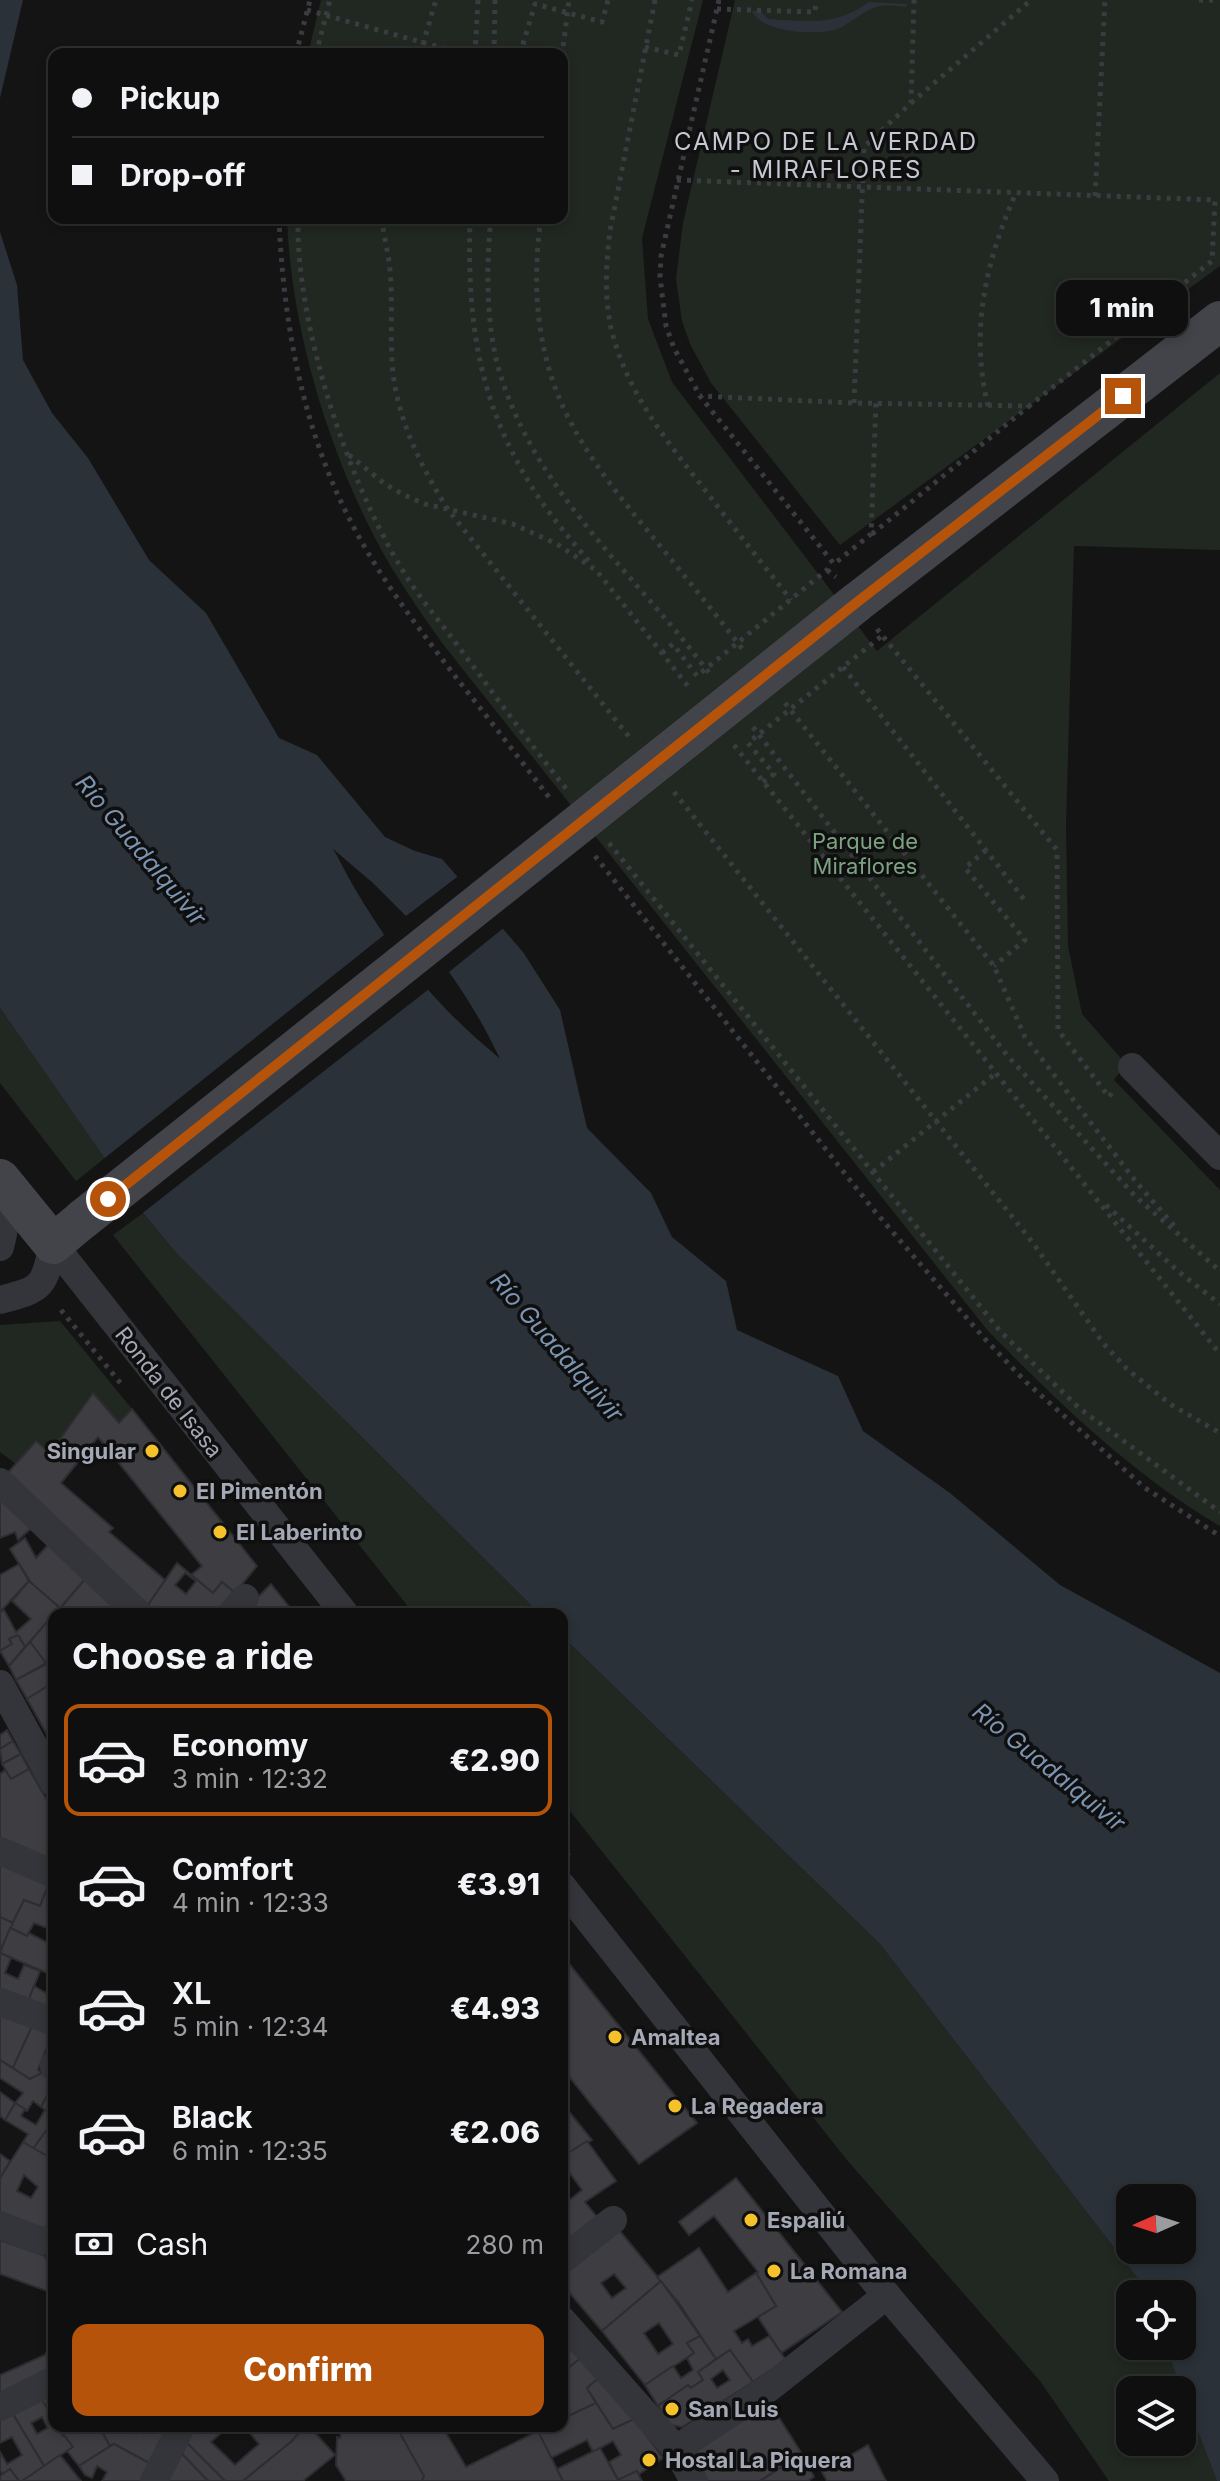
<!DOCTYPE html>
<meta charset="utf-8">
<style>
body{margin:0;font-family:Inter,sans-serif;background:#1d1d1e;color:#f1f3f6;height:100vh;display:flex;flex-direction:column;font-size:30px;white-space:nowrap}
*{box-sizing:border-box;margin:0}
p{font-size:26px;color:#9b9c9f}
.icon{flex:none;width:44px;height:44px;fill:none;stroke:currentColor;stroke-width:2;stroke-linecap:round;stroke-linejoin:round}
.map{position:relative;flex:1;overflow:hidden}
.details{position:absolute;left:48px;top:1608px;width:520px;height:824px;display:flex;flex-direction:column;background:#0f0f10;border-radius:16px;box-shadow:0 4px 12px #0003,0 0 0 2px #2f2f30}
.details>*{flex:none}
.top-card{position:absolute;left:48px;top:48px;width:520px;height:176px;border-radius:16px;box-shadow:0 4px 12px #0003,0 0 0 2px #2f2f30;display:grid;align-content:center;height:176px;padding:0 24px;background:#0f0f10}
.needle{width:52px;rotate:267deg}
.tools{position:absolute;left:1116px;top:2184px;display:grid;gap:16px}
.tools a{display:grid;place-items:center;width:80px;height:80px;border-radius:16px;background:#0f0f10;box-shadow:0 4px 12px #0003,0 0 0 2px #2f2f30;font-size:40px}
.end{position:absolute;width:36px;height:36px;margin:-18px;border:10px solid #b45309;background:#fff;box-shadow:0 0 0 4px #fff}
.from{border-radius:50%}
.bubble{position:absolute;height:56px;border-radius:16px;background:#0f0f10;box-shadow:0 4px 12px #0003,0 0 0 2px #2f2f30;font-size:26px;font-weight:800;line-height:56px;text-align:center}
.top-card b{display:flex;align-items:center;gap:28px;height:76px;font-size:30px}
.top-card b+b{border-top:2px solid #2f2f30}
.top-card i{width:20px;height:20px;background:#f1f3f6}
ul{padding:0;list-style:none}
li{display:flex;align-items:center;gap:24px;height:112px;margin:0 16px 12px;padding:0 8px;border:4px solid transparent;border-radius:16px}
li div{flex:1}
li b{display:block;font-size:30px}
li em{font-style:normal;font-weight:800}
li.on{border-color:#b45309}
li>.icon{width:72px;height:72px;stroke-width:1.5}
h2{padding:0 24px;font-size:36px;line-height:96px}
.pay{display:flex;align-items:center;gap:20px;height:88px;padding:0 24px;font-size:30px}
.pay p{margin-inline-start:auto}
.primary-button{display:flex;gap:16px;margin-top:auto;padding:16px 24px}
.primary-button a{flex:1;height:92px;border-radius:16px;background:#b45309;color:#fff;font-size:32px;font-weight:800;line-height:92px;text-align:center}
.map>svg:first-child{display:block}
.green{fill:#202821}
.water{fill:#2a3139;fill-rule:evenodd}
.pier{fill:#141415;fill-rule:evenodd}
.building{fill:#3e3e42;stroke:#2e2d31;stroke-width:2;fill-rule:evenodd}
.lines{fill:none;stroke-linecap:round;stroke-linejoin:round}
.path{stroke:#3a3c41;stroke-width:5;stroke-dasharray:4 6;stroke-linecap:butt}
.street{stroke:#34353a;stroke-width:28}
.secondary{stroke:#42444a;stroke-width:40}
.secondary-bridge{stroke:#42444a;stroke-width:40}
.route{stroke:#b45309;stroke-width:10}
.poi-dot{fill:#f6c22b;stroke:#0f0f10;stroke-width:3}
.labels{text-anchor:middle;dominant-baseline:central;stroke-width:7;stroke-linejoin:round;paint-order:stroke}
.park-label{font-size:22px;fill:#7ba281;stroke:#0f0f10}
.street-label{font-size:22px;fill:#a5a9b6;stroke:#0f0f10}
.poi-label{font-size:22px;font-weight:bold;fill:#a5a9b6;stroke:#0f0f10;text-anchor:start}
.neighbourhood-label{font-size:24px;letter-spacing:2px;fill:#c6c8d2;stroke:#0f0f10}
.water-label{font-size:24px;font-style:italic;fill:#7b94b2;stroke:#0f0f10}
</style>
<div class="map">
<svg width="1220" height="2481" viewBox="0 0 1220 2481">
<rect width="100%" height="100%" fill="#141415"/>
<g class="green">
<path d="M321,0H703L642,238L648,319L672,382L877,651L1220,373V550L1074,546L1066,825L1068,946L1082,1014L1126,1064L1114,1080L1220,1190V1526C1133,1475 1058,1402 988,1331L442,643C419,610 395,576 376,540C326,444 291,326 287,218H562V54H308Z"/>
<polygon points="735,0 1220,0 1220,266 840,545 711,383 690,344 682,321 676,279 683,223"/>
<polygon points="0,1008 105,1158 76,1181 0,1083"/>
<polygon points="143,1213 178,1255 540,1614 414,1614 113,1235"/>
<polygon points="60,1321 132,1409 119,1423 92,1393 50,1453 36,1442 16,1464 0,1452 0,1325"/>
<polygon points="562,1636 880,1944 1139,2280 1145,2294 1130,2294 1130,2346 1165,2346 1182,2390 1130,2390 1130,2442 1182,2442 1182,2390 1217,2481 1109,2481 1040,2381 847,2160 562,1801"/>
</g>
<g class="water">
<polygon points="0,0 23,0 0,98"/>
<path d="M869,2L907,4L906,7C899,6 889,5 882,6C866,7 852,23 838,29C816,36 762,33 752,11H760L768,19C807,21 835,27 869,2Z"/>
<path d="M0,232L17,285L23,360L52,413L88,458L149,560L206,613L279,738L317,755L385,837L415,851L442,859L523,952L560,1010L587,1128L651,1193L672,1237L726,1281L737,1330L838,1376L863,1431L950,1493L1060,1585L1220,1673V2481H1217L1165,2346H1182V2294H1145L1139,2280L880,1944L562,1636V1614H540L178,1255L143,1213L0,1008ZM335,851C403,908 461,976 499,1057C434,1007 370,925 335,851ZM1130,2198H1182V2250H1130Z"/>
</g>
<path class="pier" d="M333,849L373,883L406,916L461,874L506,926L449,972L500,1059L463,1025L429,989L140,1215L101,1161L384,935ZM346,865L370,886L425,946L487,1042L408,961L387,932Z"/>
<g class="building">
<polygon points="93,1393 119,1423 132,1409 257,1566 235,1593 222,1582 213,1593 191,1575 202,1566 98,1437 61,1483 113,1528 109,1532 165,1580 146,1608 5,1476 36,1441 50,1453"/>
<polygon points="0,1495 34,1526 18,1540 15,1532 0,1538"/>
<polygon points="25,1538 36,1558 50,1543 86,1578 60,1608 31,1583 10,1549"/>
<path d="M177,1563L213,1593L222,1582L235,1593L221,1614H154L146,1608ZM185,1573L196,1581L186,1594L175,1585Z"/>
<polygon points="19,1564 29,1581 0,1612 0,1575"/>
<polygon points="86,1578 120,1610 117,1614 63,1614 59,1610"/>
<polygon points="29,1581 60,1608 25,1647 18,1635 9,1639 12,1644 0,1651 0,1612 4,1610 16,1632 31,1619 12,1601"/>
<polygon points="271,1584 295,1614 285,1614 279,1609 273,1614 241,1614"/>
<polygon points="46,1623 54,1632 54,1660 47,1665 30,1642"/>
<polygon points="18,1635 25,1647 9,1666 0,1651 12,1644 9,1639"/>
<polygon points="30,1642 46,1663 16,1680 9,1666"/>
<polygon points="54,1660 54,1682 27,1699 16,1680"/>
<polygon points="54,1682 54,1747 27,1699"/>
<polygon points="7,1730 13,1741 0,1749 0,1735"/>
<polygon points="13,1741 21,1754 2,1764 0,1749"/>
<polygon points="21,1754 29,1769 11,1779 2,1764"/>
<polygon points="29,1769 54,1812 54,1863 0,1840 0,1774 5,1770 11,1779"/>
<polygon points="0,1860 49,1884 40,1906 24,1900 13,1923 0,1917"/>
<polygon points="49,1884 54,1886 54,1925 52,1930 34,1923 27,1936 10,1928 24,1900 40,1906"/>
<polygon points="0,1917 13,1923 0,1951"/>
<polygon points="10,1928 27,1936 29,1933 50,1944 54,1936 54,1976 0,1953"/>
<polygon points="0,1953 11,1958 5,1973 18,1979 24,1965 40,1971 28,2002 0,1990"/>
<polygon points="562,1955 697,2123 639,2164 562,2068"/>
<polygon points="53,1976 54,1976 54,2013 28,2002 34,1986 46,1993"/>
<polygon points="0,2010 33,2024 13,2068 0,2060"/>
<polygon points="33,2024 52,2034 38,2070 42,2073 30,2079 13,2068"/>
<polygon points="0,2060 30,2079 42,2073 54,2081 41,2107 33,2101 27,2111 15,2103 23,2093 0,2078"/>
<polygon points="54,2084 54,2120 33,2149 23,2142 28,2134 5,2120 15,2103 25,2109 21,2116 36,2125 45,2110 41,2107"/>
<polygon points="0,2092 15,2103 5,2120 0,2116"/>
<polygon points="562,2103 592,2140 562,2157"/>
<polygon points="54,2120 54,2160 33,2149"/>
<polygon points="587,2141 616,2181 585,2202 597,2217 562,2247 562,2206 582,2190 569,2172 562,2176 562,2157"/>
<path d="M23,2142L54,2160V2224L49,2232L0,2214V2178ZM24,2175L38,2187L31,2198L17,2191Z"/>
<polygon points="0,2154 10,2161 0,2178"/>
<polygon points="736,2178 842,2312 781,2353 758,2317 776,2306 756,2273 758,2272 714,2216 689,2235 679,2222"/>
<path d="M619,2230L661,2281L602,2331L562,2284V2270ZM614,2274L626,2288L612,2298L601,2283Z"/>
<polygon points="0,2240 45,2256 54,2277 54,2287 47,2291 0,2274"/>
<polygon points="699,2248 728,2292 756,2273 776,2306 734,2331 742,2343 748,2339 752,2346 769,2336 786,2360 753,2382 730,2350 716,2359 679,2303 657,2277"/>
<path d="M661,2281L700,2336L687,2343L694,2353L645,2385L602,2331ZM659,2323L673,2344L658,2354L644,2333Z"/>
<polygon points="562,2335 582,2357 562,2373"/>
<polygon points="700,2336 716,2359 698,2372 703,2380 691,2388 688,2385 658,2406 645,2385 673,2366 681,2378 693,2370 687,2358 694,2353 687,2343"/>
<polygon points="54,2338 54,2375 0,2400 0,2375 45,2355"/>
<path d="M730,2350L753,2382L682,2427L671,2425L658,2406L688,2385L691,2388L703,2380L698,2372ZM723,2370L730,2380L717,2388L711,2379Z"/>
<polygon points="582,2357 600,2377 587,2388 596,2403 562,2419 562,2403 569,2399 562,2389 562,2373"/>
<polygon points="600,2377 634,2419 613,2429 587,2388"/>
<polygon points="54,2386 54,2420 39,2395"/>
<polygon points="764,2394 802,2454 760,2481 708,2481 694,2457 706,2434"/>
<path d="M39,2395L54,2420V2426H57L63,2436L65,2435L73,2447L44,2466L11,2411ZM42,2417L48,2428L37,2434L31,2423Z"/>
<polygon points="596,2403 613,2429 634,2419 663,2458 639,2474 637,2471 618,2480 609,2462 621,2455 613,2441 593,2452 587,2440 551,2458 535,2426 562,2426 562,2419"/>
<polygon points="11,2411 44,2466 22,2481 19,2481 10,2469 2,2474 0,2470 0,2452 7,2464 22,2455 12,2437 0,2443 0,2418"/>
<polygon points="57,2426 71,2426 75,2433 88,2426 113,2426 103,2433 110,2446 79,2466 67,2451 73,2447"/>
<polygon points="113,2426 127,2426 136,2434 140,2426 163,2426 165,2434 151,2464 114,2444 110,2446 103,2433"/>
<polygon points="191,2426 229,2426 211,2442 235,2465 259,2444 244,2426 305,2426 292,2441 243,2481 225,2481 186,2442"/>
<polygon points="309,2426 335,2455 303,2481 243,2481 292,2441 305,2426"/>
<polygon points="356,2426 396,2426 424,2476 422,2481 346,2481 336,2465 337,2437 340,2438 341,2433"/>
<polygon points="396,2426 442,2426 466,2467 538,2431 563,2481 422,2481 424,2476"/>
<polygon points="186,2442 225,2481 208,2481 180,2452"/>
<polygon points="114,2444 151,2464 144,2481 102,2481 107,2472 97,2466 92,2478 85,2475 79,2466"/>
<polygon points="868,2445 886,2481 827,2481 822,2472"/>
<polygon points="600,2448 618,2480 637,2471 642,2481 563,2481 557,2469"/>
<polygon points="180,2452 208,2481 164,2481"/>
<polygon points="802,2454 814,2477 808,2481 760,2481"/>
<polygon points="60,2455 81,2481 22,2481 34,2473"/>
<polygon points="10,2469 19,2481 0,2481 0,2476"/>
</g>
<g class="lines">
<g class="path">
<path d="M655,0L610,231C606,262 604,296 611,328C626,391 665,439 705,490C733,527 762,563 791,600"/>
<polyline points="719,0 661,256 660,277 666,326 674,348 700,396 834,564 871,534 876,403"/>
<polyline points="1199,0 1217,0"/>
<polyline points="717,9 815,12 816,0"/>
<polyline points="307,10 464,54"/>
<polyline points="645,47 679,55 692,0"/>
<polyline points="296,54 310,0"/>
<polyline points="316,54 330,0"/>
<polyline points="420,54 436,0"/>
<polyline points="475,54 478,0"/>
<polyline points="494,54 495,0"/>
<polyline points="520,54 535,4 602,22 608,0"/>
<polyline points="562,56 569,0"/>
<polyline points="911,103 1031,0"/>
<polyline points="677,180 1215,200 1212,261 1029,406 854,403 700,396"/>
<polyline points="1095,196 1105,0"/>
<path d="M279,218C283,322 303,431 352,524C381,580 420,630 458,680C490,720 521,761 552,801"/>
<path d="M298,218C296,325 347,480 403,571C420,599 442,624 461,650C496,697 531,745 568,791"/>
<path d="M382,218C383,233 387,247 389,261C394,298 389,336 393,373C399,423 422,469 449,511L630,738"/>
<path d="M470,218C467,322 478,403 535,492C552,518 572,541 592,565"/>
<path d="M491,218C486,265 486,325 499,370C529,472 603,545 669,623C684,640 697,658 711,675"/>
<path d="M541,218C531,287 537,359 570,421C592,463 622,500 652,536C683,574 714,612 744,651"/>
<polyline points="854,403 864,147 911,103 914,0"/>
<path d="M988,406C970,332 985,262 1016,193"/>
<polyline points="349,455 385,484 404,495 425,504 513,524 557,544 597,571 691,690"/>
<polyline points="872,534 1029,406"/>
<polyline points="827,570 836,577"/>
<polyline points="877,629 1057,850 1058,1030 1109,1097 1114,1090"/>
<polyline points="662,653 673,644 697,676 828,569"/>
<polyline points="843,667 1027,903"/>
<polyline points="785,703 994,966 1025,1037 1137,1183 1177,1229"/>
<polyline points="753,727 1006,1054 1135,1196 1220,1271"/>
<polyline points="734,745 1220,1354"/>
<polyline points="763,782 774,774 748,743 883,635"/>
<polyline points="674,792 1033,1243 1103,1343 1127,1369 1170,1404 1220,1433"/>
<polyline points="609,843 1000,1331 1079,1408 1220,1512"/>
<polyline points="986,850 965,868 1025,940 994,966"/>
<polyline points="595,856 872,1208 984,1338 1026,1382 1145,1488 1220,1536"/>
<polyline points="873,1172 996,1073"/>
<polyline points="1106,1205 1179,1272 1220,1304"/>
<polyline points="61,1310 122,1385"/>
<polyline points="562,1847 569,1856"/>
</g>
<g class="street">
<polyline points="1132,1067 1220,1156"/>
<path d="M0,1186C7,1207 6,1225 0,1247"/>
<polyline points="53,1244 345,1614"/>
<path d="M0,1300C43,1289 44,1287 53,1244"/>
<polyline points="0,1482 139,1614"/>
<polyline points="231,1614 245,1598"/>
<polyline points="0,1684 54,1783"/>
<polyline points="0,1851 54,1874"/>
<polyline points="562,1886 867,2272 1045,2481"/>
<polyline points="0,2002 54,2022"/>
<polyline points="54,2065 54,2067"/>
<polyline points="0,2225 41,2241 54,2238"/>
<polyline points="562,2260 613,2220"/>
<polyline points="562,2320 676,2449 694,2481"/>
<polyline points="0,2407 54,2380"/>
<polyline points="676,2449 769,2388 887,2295"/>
<polyline points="154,2481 180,2429 178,2426"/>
</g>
<g class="secondary">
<polyline points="856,603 1220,321"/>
<polyline points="0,1179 53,1244 83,1219"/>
</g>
<polyline class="secondary-bridge" points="83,1219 856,603"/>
</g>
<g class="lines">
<polyline class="route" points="108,1199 856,603 1123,396"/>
</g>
<g class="poi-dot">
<circle cx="152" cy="1451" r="8"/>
<circle cx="180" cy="1491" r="8"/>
<circle cx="220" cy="1532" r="8"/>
<circle cx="615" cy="2037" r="8"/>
<circle cx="675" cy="2106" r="8"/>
<circle cx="751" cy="2220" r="8"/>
<circle cx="774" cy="2271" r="8"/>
<circle cx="672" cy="2409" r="8"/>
<circle cx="649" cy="2460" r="8"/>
</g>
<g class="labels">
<g class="park-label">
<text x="865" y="841">Parque de<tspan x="865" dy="25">Miraflores</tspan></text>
</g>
<g class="street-label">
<text transform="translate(169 1392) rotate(52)">Ronda de Isasa</text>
</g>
<g class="poi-label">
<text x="136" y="1451" text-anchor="end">Singular</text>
<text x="196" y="1491">El Pimentón</text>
<text x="236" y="1532">El Laberinto</text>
<text x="631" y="2037">Amaltea</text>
<text x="691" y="2106">La Regadera</text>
<text x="767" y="2220">Espaliú</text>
<text x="790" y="2271">La Romana</text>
<text x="688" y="2409">San Luis</text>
<text x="665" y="2460">Hostal La Piquera</text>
</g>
<g class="neighbourhood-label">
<text x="826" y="141">CAMPO DE LA VERDAD<tspan x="826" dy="28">- MIRAFLORES</tspan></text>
</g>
<g class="water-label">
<text transform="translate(141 850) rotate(50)">Río Guadalquivir</text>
<text transform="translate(557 1347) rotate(49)">Río Guadalquivir</text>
<text transform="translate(1049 1767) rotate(39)">Río Guadalquivir</text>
</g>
</g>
</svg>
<div class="tools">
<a><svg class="needle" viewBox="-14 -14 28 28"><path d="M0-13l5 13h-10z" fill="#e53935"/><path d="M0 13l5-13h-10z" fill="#9b9c9f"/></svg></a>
<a><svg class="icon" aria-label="locate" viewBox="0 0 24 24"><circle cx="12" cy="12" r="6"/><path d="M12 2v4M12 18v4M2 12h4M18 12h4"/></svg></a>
<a><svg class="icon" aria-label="layers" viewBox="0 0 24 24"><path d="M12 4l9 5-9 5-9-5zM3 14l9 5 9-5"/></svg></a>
</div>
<i class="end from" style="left:108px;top:1199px"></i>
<i class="end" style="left:1123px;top:396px"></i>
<div class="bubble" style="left:1056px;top:280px;width:132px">1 min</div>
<div class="top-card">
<b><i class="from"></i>Pickup</b>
<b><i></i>Drop-off</b>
</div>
<section class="details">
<h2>Choose a ride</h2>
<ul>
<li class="on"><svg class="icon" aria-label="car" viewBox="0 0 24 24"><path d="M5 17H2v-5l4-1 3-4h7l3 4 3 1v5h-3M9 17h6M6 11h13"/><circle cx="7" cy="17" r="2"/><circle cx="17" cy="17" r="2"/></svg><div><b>Economy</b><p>3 min · 12:32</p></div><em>€2.90</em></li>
<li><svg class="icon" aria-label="car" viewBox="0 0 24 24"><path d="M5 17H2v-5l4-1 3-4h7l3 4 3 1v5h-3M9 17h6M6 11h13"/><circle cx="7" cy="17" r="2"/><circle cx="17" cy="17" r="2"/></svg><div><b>Comfort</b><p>4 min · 12:33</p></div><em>€3.91</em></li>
<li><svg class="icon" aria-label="car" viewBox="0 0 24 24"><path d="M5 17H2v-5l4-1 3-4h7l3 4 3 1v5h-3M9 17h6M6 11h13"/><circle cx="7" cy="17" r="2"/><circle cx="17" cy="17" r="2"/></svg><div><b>XL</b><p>5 min · 12:34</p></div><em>€4.93</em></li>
<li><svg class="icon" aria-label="car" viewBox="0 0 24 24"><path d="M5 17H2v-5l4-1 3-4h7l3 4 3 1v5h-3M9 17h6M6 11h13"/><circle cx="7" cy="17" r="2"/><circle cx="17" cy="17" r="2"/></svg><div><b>Black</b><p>6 min · 12:35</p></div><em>€2.06</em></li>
</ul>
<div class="pay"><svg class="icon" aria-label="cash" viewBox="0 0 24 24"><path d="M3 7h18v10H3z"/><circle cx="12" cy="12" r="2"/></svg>Cash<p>280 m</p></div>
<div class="primary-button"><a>Confirm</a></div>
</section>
</div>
